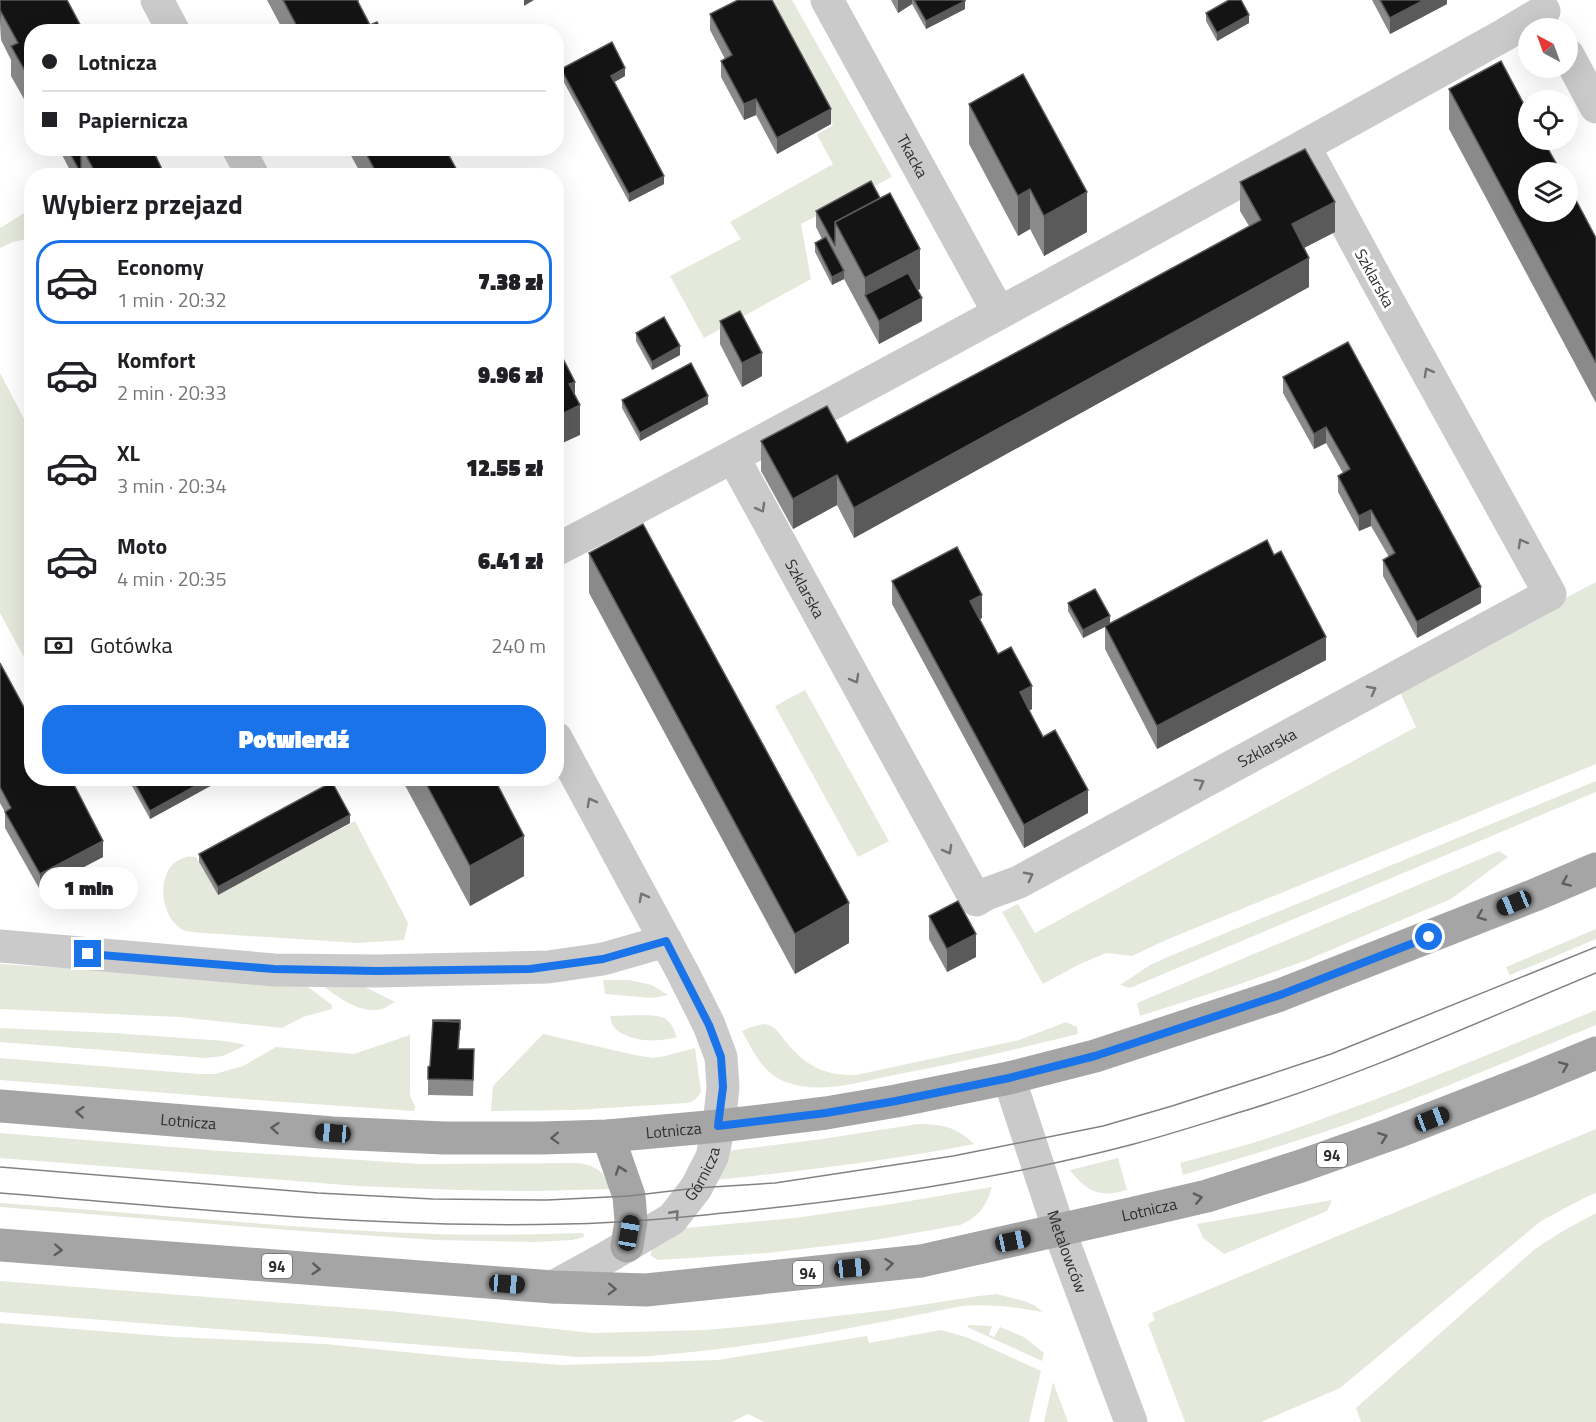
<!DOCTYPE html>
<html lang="pl">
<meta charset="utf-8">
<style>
body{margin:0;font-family:"Titillium Web",sans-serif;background:#f6f6f6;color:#202124;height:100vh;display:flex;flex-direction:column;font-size:22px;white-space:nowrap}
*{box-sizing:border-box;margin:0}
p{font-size:20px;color:#757577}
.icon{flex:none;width:33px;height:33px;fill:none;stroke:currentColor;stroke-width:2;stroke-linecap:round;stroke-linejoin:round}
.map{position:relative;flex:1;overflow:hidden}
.sheet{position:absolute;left:24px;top:168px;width:540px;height:618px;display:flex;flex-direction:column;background:#fff;border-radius:24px;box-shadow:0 6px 24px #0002}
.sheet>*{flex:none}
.banner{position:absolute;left:24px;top:24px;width:540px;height:132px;border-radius:24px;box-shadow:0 6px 24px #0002;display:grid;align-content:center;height:132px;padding:0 18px;background:#fff}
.needle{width:39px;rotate:319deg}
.buttons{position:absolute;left:1518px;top:18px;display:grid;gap:12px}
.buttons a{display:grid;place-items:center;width:60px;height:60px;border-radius:50%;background:#fff;box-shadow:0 6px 24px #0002;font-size:30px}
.end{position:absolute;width:27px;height:27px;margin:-14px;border:8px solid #1a73e8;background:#fff;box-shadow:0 0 0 3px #fff}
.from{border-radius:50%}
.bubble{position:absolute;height:42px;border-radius:21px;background:#fff;box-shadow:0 6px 24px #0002;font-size:20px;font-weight:800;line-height:42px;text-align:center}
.car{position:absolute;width:18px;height:36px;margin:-18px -9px;border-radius:8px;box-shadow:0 0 4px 2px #0007;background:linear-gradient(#222 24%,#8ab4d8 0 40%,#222 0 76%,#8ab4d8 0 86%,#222 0)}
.banner b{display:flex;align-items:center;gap:21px;height:57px;font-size:22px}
.banner b+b{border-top:2px solid #e0e0e0}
.banner i{width:15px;height:15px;background:#202124}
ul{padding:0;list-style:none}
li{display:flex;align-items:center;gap:18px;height:84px;margin:0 12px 9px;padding:0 6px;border:3px solid transparent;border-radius:24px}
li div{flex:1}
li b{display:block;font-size:22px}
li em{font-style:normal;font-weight:800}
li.current{border-color:#1a73e8}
li>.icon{width:54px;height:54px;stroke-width:1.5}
h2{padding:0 18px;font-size:27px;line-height:72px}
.pay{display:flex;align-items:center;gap:15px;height:66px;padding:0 18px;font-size:22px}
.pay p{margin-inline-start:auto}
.action{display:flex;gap:12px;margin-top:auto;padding:12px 18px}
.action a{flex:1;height:69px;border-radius:24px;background:#1a73e8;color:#fff;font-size:24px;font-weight:800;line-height:69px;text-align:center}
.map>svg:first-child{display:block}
.green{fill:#e4e9dc}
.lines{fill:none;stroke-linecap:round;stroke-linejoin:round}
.minor{stroke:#cacaca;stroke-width:33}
.major{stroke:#a5a5a5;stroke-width:33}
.tram{stroke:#828282;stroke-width:1.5}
.wall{fill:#8a8a8a}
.shaded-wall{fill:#5a5a5a}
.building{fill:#141414;stroke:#5a5a5a;stroke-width:1.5}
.oneway{stroke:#747474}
.oneway2{stroke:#5d5d5d}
.route{stroke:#1a73e8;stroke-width:8}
.labels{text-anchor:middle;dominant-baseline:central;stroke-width:6;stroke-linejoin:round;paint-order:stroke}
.shield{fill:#fff;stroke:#6c6c6c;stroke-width:1.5}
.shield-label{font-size:15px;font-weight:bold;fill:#2d2d2d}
.street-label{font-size:16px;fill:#2d2d2d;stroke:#fff}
</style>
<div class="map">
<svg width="1596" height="1422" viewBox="0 0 1596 1422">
<rect width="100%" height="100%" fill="#fff"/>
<g class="green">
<polygon points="771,0 792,0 892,177 801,224 811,279 704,338 670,276 741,239 730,222 833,164 817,135 833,125 769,1"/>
<polygon points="31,209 31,238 13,242 0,248 0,228"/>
<polygon points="0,373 31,432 31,670 0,613"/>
<polygon points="1596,582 1596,764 1166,940 1132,956 1106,953 1080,964 1043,984 1002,912 1018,904 1035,933 1416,727 1397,686"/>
<polygon points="805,690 889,841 858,857 775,706"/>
<polygon points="1596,781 1596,792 1130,988 1120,985 1150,965 1170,956"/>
<path d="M355,821L408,923L404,940L359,943L202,933C196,932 188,932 183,930C157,916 155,863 187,857C190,856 193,857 196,857L218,895Z"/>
<polygon points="1499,851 1508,857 1451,899 1307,960 1240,984 1140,1016 1137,1003"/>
<polygon points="1596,929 1596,939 1510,975 1506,967"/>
<polygon points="0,964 303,983 332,1005 332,1009 303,1017 282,1028 179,1017 0,1009"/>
<polygon points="603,980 629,980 652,985 668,995 653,998 605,994"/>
<path d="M320,984L363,986L395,1002C391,1004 386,1008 382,1009C360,1015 337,996 320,984Z"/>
<path d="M1596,1010V1025C1520,1056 1444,1088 1367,1117C1306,1139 1245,1157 1183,1175L1180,1163C1212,1154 1245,1146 1277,1135C1385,1098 1490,1054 1596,1010Z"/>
<path d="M641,1015C663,1016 669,1015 677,1037C659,1042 631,1043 616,1029C612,1026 611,1020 610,1016Z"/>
<path d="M1066,1022L1077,1027L1078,1034C1017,1049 956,1064 894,1075C860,1082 820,1095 786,1082C763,1074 753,1051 742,1031C750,1028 761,1022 769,1025C777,1028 781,1036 786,1042C805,1065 824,1076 856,1075L1019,1040Z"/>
<polygon points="0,1028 113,1033 225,1041 246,1045 223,1056 205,1058 0,1042"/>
<path d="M543,1034L635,1055L653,1058L665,1056L695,1048L701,1092C697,1098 694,1102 687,1103L576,1110L491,1111L493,1086Z"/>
<polygon points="410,1035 410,1095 415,1107 414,1111 270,1101 0,1080 0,1058 199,1074 215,1074 243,1066 276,1047 354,1054"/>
<path d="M918,1124C942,1124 957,1127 974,1144C888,1161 801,1171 714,1180L727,1151L822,1139Z"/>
<polygon points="1596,1129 1596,1193 1586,1197 1541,1221 1340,1388 1261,1422 1185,1422 1148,1324 1155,1320 1152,1313"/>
<path d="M0,1133L222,1151L421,1164L579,1163C597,1166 604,1172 611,1189L535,1191L457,1190L358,1186L0,1158Z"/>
<path d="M1118,1158L1127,1190C1101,1198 1086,1192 1070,1170Z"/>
<path d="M992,1187C987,1205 978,1218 960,1225L869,1241L767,1253L658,1260L650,1255L653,1247L675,1229L795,1218L892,1204Z"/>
<polygon points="1332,1200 1327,1211 1224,1254 1203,1238 1197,1224"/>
<path d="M0,1203C146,1213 291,1229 437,1234C486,1236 534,1234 583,1233L584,1237L572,1240L535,1242L435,1240L287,1230L0,1207Z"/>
<polygon points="1596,1213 1596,1422 1361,1422 1356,1408 1535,1249 1563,1231"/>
<path d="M0,1281L390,1311L592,1333L706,1330L760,1325L888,1310L979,1296L997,1294L1024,1301L1034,1305L1043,1312C1015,1307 990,1304 962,1306C862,1326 762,1347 661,1355C634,1358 606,1356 579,1357L0,1312Z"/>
<polygon points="0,1323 174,1337 325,1344 465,1358 563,1365 718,1360 867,1336 869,1343 941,1330 969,1338 1041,1371 1029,1422 764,1422 748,1414 732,1422 0,1422"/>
<polygon points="969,1325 992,1326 989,1335 994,1337 1000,1327 1024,1337 1044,1353 1042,1361 967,1327"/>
<polygon points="1053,1382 1068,1422 1044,1422"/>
</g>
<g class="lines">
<g class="minor">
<polyline points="157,0 174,32"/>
<path id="s1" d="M827,0L999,313"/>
<polyline points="1568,55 1596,107"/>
<polyline points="238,148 253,176"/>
<path id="s2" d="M733,457L976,900L986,894L1019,882L1550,594L1376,279L1304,146"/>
<path d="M556,550C875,383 1190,210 1504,35L1544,11"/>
<polyline points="0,946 274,970 377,971 548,967 603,959 666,941"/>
<path id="s3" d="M1009,1078L1059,1230L1131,1422"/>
<path id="s4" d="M553,1287L604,1259L672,1219L696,1188L712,1157L719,1126L723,1087L721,1057L709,1025L683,973L556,738"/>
</g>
<g class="major">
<path id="s5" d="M0,1106L333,1133L444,1138H541L608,1136L719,1126L826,1113L896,1101L1009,1078L1095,1056L1280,995L1535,895L1596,869"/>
<polyline points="608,1136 629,1196 631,1221 627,1246"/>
<path id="s6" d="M0,1245L553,1287L646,1290L921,1261L1134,1213L1207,1196L1301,1166L1394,1133L1528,1081L1596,1053"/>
</g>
<g class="tram">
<polyline points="0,1167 318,1193 433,1199 547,1200 629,1196 696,1188 775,1183 953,1156 1103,1126 1172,1106 1262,1077 1331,1054 1596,947"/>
<path d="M0,1193C188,1208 377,1229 566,1224C631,1223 697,1216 762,1209C887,1196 1012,1176 1134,1144C1171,1134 1208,1122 1244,1111C1365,1074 1480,1021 1596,973"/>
</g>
</g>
<g class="wall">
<polygon points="0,0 32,32 32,106 29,108 11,76 11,60 1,40"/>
<polygon points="267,0 359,0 359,4 370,25 382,32 284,32"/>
<polygon points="891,0 965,0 965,9 926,29 912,4 898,13"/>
<polygon points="1372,0 1447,0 1447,4 1390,34"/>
<polygon points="1206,13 1249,23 1217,41 1206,21"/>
<polygon points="710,14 831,124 777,154 756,115 744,120 721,77 721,61 725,59 710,30"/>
<polygon points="561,69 625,76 614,82 664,184 629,202 561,77"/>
<polygon points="1449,89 1596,238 1596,403 1449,129"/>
<polygon points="969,104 1087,232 1044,256 1030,229 1018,236 969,144"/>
<polygon points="51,148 152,148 165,176 73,176 60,151 54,154"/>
<polygon points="347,148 437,148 440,155 460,176 362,176"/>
<polygon points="871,181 920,289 917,290 922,321 879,344 844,279 832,285 815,252 815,243 822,239 816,227 816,211"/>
<polygon points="1240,182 1335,232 1304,248 1309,287 854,538 837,505 793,529 761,471 761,441 847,443 1021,350 1249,226 1240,211"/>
<polygon points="720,321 762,376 742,387 720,344"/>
<polygon points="636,333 680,355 652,370 636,341"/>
<polygon points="1283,377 1481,603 1417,638 1383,576 1383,560 1389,557 1371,526 1359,531 1338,492 1338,476 1343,473 1326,443 1314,449 1283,393"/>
<polygon points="622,400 708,404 640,441 622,408"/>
<polygon points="589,553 849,943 795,974 589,593"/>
<polygon points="892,581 982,618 980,619 998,654 1032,709 1029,711 1088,813 1024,848 892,604"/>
<polygon points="1068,603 1110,623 1326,660 1157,749 1105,649 1105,627 1083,638 1068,611"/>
<polygon points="0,663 103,857 40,890 5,828 5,812 0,803"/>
<polygon points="132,778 225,778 150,819 132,786"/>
<polygon points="401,778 494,778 524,876 470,906"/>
<polygon points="350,823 218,895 199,862 199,854"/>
<polygon points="929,916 976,957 947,972 929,939"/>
<polygon points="460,1020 459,1049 474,1065 473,1096 428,1095 428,1067 430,1066"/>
</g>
<g class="shaded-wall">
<polygon points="524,0 534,0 524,6"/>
<polygon points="898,0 912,0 912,4 898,13"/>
<polygon points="1424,0 1447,0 1447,4 1390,34 1390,18"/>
<polygon points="965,1 965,9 926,29 926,21"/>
<polygon points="0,10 1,10 0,40"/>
<polygon points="1249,15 1249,23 1217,41 1217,33"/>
<polygon points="625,68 625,76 611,84 611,76"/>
<polygon points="32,77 32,106 29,108 29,78"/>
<polygon points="756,99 756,115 744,120 744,104"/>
<polygon points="831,109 831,124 777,154 777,138"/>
<polygon points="54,148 60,148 60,151 54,154"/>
<polygon points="664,176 664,184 629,202 629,194"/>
<polygon points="1030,189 1030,229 1018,236 1018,196"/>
<polygon points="1087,192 1087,232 1044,256 1044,216"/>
<polygon points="1335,202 1335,232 1292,254 1292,224"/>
<polygon points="920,249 920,289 875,313 865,295 865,278"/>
<polygon points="1309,258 1309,287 854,538 854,508"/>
<polygon points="844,271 844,279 832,285 832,277"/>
<polygon points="922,298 922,321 879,344 879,321"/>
<polygon points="680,346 680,355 652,370 652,362"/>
<polygon points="762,353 762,376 742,387 742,363"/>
<polygon points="575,382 575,408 580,405 580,435 556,446 556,417 569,384"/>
<polygon points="708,396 708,404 640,441 640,433"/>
<polygon points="1326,427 1326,443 1314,449 1314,434"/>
<polygon points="837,475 837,505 793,529 793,499"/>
<polygon points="1371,510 1371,526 1359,531 1359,516"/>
<polygon points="1481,587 1481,603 1417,638 1417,622"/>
<polygon points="982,595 982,618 970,624 970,601"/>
<polygon points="1110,616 1110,624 1083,638 1083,630"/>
<polygon points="1326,637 1326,660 1157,749 1157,726"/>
<polygon points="1032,686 1032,709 1020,716 1020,692"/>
<polygon points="210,778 225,778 150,819 150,811"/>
<polygon points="1088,790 1088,813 1024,848 1024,825"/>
<polygon points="350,815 350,823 218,895 218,887"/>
<polygon points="524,836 524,876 470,906 470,866"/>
<polygon points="103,841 103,857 40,890 40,874"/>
<polygon points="849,903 849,943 795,974 795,934"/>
<polygon points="976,934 976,957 947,972 947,949"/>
</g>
<g class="building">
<polygon points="0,0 67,0 84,32 32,32 32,77 29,78 11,46 18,43 0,10"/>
<polygon points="283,0 357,0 370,25 377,22 382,32 300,32"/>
<polygon points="738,0 772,0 831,109 777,138 756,99 744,104 721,61 732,55 710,14"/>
<polygon points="914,0 965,0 965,1 926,21"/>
<polygon points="1229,0 1241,0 1249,15 1217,33 1206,13"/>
<polygon points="1380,0 1424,0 1390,18"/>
<polygon points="612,42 625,68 611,76 664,176 629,194 561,69"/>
<polygon points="1501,61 1528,112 1528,140 1543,140 1561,172 1528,172 1528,212 1568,212 1568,185 1596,238 1596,363 1449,89"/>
<polygon points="1023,74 1087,192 1044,216 1030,189 1018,196 969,104"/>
<polygon points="67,148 81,148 81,169 79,170"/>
<polygon points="82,148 152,148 165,176 97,176"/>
<polygon points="363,148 437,148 440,155 447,152 460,176 378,176"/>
<polygon points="1305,149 1335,202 1292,224 1309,258 854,508 837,475 793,499 761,441 827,406 847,443 1021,350 1261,220 1240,182"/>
<polygon points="871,181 880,198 835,222 835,246 816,211"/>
<polygon points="890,193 920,249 865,278 835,222"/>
<polygon points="826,237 844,271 832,277 815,243"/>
<polygon points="908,273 922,298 879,321 865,295"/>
<polygon points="740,311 762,353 742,363 720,321"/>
<polygon points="664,317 680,346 652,362 636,333"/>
<polygon points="1348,342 1481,587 1417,622 1383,560 1395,553 1371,510 1359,516 1338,476 1350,469 1326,427 1314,434 1283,377"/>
<polygon points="556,345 575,382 569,384 580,405 556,417"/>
<polygon points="691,363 708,396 640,433 622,400"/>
<polygon points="643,524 849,903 795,934 589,553"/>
<polygon points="1267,540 1274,555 1281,551 1326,637 1157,726 1105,626"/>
<polygon points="957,547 982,595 970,601 998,654 1011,647 1032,686 1020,692 1032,716 1043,737 1055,730 1088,790 1024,825 892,581"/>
<polygon points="1095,589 1110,616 1083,630 1068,603"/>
<polygon points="0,663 32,722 32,778 62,778 64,782 71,779 103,841 40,874 5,812 11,808 0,787"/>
<polygon points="132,778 210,778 150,811"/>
<polygon points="423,778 494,778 524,836 470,866"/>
<polygon points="332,782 350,815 218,887 199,854"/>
<polygon points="958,901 976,934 947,949 929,916"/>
<polygon points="433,1020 460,1020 460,1030 460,1022 433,1021"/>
<polygon points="433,1021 460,1022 458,1049 474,1049 473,1080 428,1079 428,1067 430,1066"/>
</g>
<defs><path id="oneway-chevron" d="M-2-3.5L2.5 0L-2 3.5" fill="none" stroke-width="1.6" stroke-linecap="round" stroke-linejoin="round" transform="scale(1.5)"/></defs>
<g class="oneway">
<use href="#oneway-chevron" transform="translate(1428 372) rotate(-119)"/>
<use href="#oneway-chevron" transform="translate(761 508) rotate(61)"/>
<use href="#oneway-chevron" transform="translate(1522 543) rotate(-119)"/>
<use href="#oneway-chevron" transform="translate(855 679) rotate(61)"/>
<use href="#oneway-chevron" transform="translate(1372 690) rotate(-28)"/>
<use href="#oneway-chevron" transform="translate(1200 783) rotate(-29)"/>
<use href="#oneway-chevron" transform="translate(591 802) rotate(-118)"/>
<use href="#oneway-chevron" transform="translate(948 850) rotate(61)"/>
<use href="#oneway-chevron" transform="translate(1029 876) rotate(-28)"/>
<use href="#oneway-chevron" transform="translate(643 897) rotate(-118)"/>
<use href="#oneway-chevron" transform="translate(675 1214) rotate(-48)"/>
</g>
<g class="oneway2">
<use href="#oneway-chevron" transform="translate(1566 882) rotate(157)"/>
<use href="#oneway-chevron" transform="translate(1481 916) rotate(158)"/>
<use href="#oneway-chevron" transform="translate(1564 1066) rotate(-23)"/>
<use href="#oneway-chevron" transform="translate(80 1112) rotate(-176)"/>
<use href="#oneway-chevron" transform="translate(275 1128) rotate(-175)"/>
<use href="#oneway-chevron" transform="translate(1383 1137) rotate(-20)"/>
<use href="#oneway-chevron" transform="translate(555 1138) rotate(178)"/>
<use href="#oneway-chevron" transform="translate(620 1170) rotate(-109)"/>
<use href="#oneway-chevron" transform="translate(1198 1198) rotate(-13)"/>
<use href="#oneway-chevron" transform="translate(58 1250) rotate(4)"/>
<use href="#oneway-chevron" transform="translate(889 1264) rotate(-6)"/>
<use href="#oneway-chevron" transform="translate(316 1269) rotate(4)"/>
<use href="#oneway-chevron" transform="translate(612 1289) rotate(2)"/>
</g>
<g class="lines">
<polyline class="route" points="88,954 274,969 377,971 530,969 603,959 666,941 709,1025 721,1057 723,1087 718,1126 826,1113 896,1101 1009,1078 1095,1056 1280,995 1429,937"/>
</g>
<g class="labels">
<g class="shield">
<rect x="1317" y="1143" width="30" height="24" rx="4.5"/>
<rect x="262" y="1254" width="30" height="24" rx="4.5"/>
<rect x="793" y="1261" width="30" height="24" rx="4.5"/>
</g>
<g class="shield-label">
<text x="1332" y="1155">94</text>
<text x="277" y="1266">94</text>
<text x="808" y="1273">94</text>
</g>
<g class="street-label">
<text stroke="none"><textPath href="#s1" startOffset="178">Tkacka</textPath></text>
<text transform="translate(1375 278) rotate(61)">Szklarska</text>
<text stroke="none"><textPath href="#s2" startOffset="150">Szklarska</textPath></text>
<text stroke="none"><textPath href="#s2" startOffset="834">Szklarska</textPath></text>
<text stroke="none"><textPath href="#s5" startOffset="189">Lotnicza</textPath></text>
<text stroke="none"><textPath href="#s5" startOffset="675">Lotnicza</textPath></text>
<text stroke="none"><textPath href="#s4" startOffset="192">Górnicza</textPath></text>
<text stroke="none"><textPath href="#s6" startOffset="1158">Lotnicza</textPath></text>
<text stroke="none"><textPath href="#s3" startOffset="183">Metalowców</textPath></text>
</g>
</g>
</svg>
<div class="buttons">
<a><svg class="needle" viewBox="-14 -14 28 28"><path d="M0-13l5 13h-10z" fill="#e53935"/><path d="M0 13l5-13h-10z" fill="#757577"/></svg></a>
<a><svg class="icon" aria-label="locate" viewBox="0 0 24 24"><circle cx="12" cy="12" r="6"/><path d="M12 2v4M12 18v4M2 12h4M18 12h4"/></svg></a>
<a><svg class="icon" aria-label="layers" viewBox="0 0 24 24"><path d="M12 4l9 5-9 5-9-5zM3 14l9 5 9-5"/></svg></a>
</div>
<i class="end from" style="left:1429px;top:937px"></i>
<i class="end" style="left:88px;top:954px"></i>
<div class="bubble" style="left:39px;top:867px;width:99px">1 min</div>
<i class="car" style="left:1514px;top:903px;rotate:248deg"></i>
<i class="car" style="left:1432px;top:1119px;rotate:69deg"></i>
<i class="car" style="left:333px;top:1133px;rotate:275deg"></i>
<i class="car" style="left:629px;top:1233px;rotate:10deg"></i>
<i class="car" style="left:1013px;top:1241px;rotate:78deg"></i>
<i class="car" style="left:852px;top:1268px;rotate:84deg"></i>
<i class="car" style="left:507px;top:1284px;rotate:94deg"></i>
<div class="banner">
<b><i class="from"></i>Lotnicza</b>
<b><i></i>Papiernicza</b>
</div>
<section class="sheet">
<h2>Wybierz przejazd</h2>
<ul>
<li class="current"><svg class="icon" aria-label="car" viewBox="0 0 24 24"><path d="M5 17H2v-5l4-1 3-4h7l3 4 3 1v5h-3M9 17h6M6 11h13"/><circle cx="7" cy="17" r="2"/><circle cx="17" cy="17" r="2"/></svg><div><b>Economy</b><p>1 min · 20:32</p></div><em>7.38 zł</em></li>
<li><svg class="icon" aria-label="car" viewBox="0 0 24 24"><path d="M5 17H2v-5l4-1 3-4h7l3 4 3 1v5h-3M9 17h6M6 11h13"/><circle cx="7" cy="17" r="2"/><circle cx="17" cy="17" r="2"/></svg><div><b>Komfort</b><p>2 min · 20:33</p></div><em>9.96 zł</em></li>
<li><svg class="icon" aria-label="car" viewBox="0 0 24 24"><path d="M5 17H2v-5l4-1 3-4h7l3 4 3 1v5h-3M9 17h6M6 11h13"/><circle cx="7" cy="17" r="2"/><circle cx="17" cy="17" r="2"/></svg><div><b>XL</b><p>3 min · 20:34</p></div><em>12.55 zł</em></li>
<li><svg class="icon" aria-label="car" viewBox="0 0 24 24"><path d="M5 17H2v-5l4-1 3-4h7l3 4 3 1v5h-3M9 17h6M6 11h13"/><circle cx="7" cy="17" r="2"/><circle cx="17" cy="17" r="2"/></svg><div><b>Moto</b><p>4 min · 20:35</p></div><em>6.41 zł</em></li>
</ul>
<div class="pay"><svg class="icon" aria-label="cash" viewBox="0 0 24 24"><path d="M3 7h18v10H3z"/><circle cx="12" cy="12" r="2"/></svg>Gotówka<p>240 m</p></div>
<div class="action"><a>Potwierdź</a></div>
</section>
</div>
